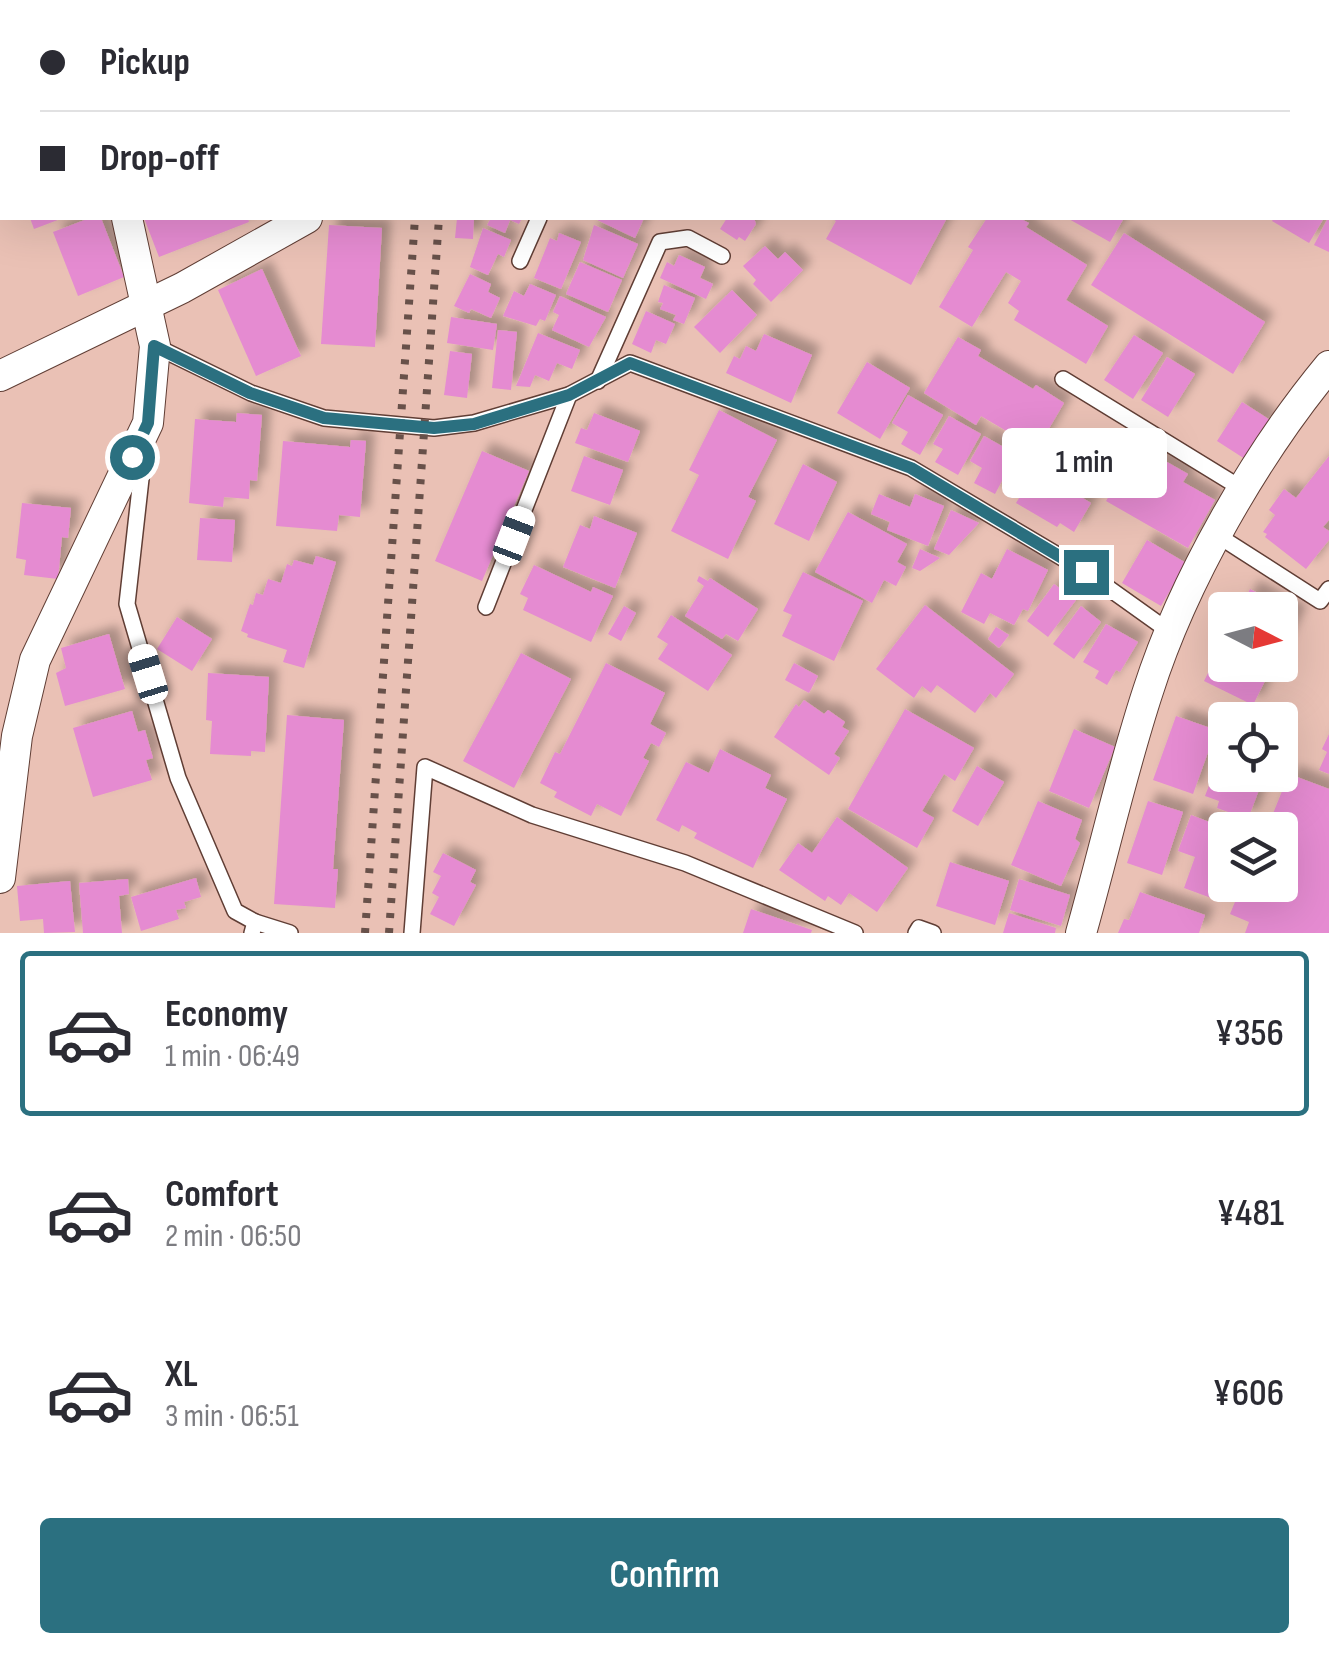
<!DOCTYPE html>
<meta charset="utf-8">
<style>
body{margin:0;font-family:"Sofia Sans Condensed",sans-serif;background:#f7f7f7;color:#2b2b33;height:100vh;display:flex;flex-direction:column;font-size:38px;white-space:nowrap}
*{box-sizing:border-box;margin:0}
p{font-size:32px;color:#7c7c81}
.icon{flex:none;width:55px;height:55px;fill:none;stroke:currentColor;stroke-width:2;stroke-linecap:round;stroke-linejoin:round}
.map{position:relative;height:933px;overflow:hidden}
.panel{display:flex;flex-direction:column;background:#fff;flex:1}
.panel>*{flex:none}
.top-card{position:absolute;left:0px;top:0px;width:1330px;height:220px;box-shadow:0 10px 40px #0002;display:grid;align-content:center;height:220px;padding:0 40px;background:#fff}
.needle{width:65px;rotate:96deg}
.fabs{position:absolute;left:1208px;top:592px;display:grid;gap:20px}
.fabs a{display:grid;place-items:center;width:90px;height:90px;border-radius:10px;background:#fff;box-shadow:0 10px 40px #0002;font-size:50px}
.end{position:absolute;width:45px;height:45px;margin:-22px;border:12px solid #2b7080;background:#fff;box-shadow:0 0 0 5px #fff}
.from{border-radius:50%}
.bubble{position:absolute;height:70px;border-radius:10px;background:#fff;box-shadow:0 10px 40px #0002;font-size:32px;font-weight:600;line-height:70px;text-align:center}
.car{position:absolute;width:30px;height:60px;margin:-30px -15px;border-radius:12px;box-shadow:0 0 8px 2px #0007;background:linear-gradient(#fff 24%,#345 0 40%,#fff 0 76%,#345 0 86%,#fff 0)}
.top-card b{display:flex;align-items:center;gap:35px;height:95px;font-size:38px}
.top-card b+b{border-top:2px solid #e1e1e2}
.top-card i{width:25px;height:25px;background:#2b2b33}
ul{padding:18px 0 0;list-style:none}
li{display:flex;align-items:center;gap:30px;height:165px;margin:0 20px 15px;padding:0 20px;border:5px solid transparent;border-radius:10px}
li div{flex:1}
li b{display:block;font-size:38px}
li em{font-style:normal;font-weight:600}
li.current{border-color:#2b7080}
li>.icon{width:90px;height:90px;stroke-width:1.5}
.button{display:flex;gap:20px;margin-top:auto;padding:20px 40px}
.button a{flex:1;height:115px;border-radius:10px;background:#2b7080;color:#fff;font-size:40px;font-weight:600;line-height:115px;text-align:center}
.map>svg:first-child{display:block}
.building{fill:#e58bd1;filter:url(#shadow)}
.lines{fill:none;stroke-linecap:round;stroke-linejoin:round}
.lane-casing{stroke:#603e35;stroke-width:18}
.street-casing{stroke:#603e35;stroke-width:32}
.lane{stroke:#fff;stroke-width:15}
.street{stroke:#fff;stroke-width:30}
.rail{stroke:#68514a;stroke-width:8;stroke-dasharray:5 10;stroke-linecap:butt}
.route{stroke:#2b7080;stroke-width:12}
</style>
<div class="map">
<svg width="1329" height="933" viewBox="0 0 1329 933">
<defs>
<filter id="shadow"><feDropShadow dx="9" dy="-9" stdDeviation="5" flood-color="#0004"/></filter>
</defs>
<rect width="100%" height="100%" fill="#eac1b5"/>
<g class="building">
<polygon points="1329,216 1329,252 1314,245"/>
<polygon points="30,218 63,218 34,229"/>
<polygon points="90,218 101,218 124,277 78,296 53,232"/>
<polygon points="144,218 248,218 249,222 159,257"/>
<polygon points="457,218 474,218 473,239 455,238"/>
<polygon points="491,218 522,218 519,224 510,220 505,233 487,225"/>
<polygon points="593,218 644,218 635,238"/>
<polygon points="727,218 754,218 756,224 745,241 739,237 737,240 720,229"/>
<polygon points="830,218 947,218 911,285 826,239 836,221"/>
<polygon points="987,218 1019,218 1029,223 1026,227 1087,265 1066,300 1108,326 1086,364 1014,320 1019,311 1008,303 1021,281 1006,272 972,327 939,307 973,250 968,247"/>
<polygon points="1067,218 1124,218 1110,242"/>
<polygon points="1274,218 1324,218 1309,243 1272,221"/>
<polygon points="329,225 382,228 375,347 321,344"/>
<polygon points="594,225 638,244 623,278 583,260"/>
<polygon points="483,228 511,240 504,257 498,254 488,275 470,267"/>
<polygon points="559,233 581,242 561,289 534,278 550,238 557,241"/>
<polygon points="1124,233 1265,322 1233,374 1091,285"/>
<polygon points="765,246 778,259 785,252 803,270 771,302 753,284 756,280 743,266"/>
<polygon points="679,255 705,267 700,278 713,284 706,299 660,278 667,262 674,266"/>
<polygon points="580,262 622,280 608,312 566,294"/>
<polygon points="262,269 301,356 256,376 218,290"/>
<polygon points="470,274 491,284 488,292 500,298 491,318 471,309 469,313 454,306"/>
<polygon points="530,284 556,295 545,321 540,319 536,326 503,316 514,291 524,296"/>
<polygon points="664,285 695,298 684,324 673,320 676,315 660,309 663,303 658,302"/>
<polygon points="732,290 757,315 720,353 694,327"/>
<polygon points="560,296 606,317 589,347 552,330 559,315 553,312"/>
<polygon points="646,311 675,324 666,344 656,340 651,353 632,344"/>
<polygon points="451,317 497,324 493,350 447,343"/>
<polygon points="498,330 517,332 511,390 492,388"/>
<polygon points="538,333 580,350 572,369 557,363 549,381 535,375 530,387 516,386"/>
<polygon points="764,334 812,355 791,403 726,373 734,356 740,359 746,346 756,351"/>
<polygon points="1134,335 1163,353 1133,399 1104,380"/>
<polygon points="958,337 981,350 978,356 1033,389 1036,385 1064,403 1037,449 981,416 976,425 924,393"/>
<polygon points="450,351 472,354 467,398 444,395"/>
<polygon points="1167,357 1195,374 1168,417 1141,400"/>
<polygon points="867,362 910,388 880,439 837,413"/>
<polygon points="908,395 943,415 920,455 901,444 908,432 892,423"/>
<polygon points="1242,402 1270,420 1245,459 1217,441"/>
<polygon points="719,410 777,440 748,497 756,501 728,559 671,531 699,475 689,470"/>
<polygon points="237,413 262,415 257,481 250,480 249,499 224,497 223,507 189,503 195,419 236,422"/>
<polygon points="594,413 640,431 628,462 575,443 581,428 587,430"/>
<polygon points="949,416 981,434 958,475 935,462 943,449 933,444"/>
<polygon points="984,436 1016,454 995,494 974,483 982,468 970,461"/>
<polygon points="351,440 366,441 360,517 339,515 337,531 276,526 283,441 350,447"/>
<polygon points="1139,446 1188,474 1183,482 1215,500 1188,548 1106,501"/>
<polygon points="482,451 529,471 482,581 435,561"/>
<polygon points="584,456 623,470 610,505 571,491"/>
<polygon points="1329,456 1329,520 1323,527 1329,531 1329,540 1306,569 1265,537 1267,534 1263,532 1275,515 1269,510 1284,489 1296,498"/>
<polygon points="803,464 837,482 809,541 774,524"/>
<polygon points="1032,477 1044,484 1048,477 1091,503 1074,532 1060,523 1057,527 1016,503"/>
<polygon points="879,494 910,507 915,494 944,506 928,546 887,530 890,522 871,514"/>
<polygon points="22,503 71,508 68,538 62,537 58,579 24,575 26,560 16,558"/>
<polygon points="951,510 979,523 949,555 934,549"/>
<polygon points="848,512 907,544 897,562 906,567 896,586 884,580 872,603 815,572"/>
<polygon points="594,516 637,533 615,588 563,567 580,525 590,529"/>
<polygon points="200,518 235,520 232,562 197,560"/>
<polygon points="1147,540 1186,563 1161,606 1122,583"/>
<polygon points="920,549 940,558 920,571 912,568"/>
<polygon points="1007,549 1048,570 1028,611 1023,609 1014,625 990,613 984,624 961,612 981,573 992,579"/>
<polygon points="316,556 336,562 304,668 283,662 287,650 247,637 248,634 241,631 250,604 253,605 256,593 263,595 268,579 281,583 287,564 292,566 294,560 313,565"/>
<polygon points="534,565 591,592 593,587 613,596 591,642 523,610 528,598 520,594"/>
<polygon points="803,572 863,601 834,661 782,636 792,615 783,611"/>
<polygon points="699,576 708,581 710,578 758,609 738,641 726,634 722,639 685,616 704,586 697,581"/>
<polygon points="1054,584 1076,600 1048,637 1027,621"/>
<polygon points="1250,589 1298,614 1280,651 1280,610 1240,610"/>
<polygon points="925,605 1014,674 996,698 990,693 975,713 937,685 931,693 922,686 914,698 876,669"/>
<polygon points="624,606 636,613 621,641 608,634"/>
<polygon points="1081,606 1101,622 1074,659 1053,644"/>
<polygon points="671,615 732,655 708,691 658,659 668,644 657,637"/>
<polygon points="177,617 212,639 192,671 157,649"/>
<polygon points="1106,624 1138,642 1120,672 1116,670 1107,685 1095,678 1099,671 1083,662"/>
<polygon points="996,627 1009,635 999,648 988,639"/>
<polygon points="109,634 125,689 65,706 56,673 66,668 61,648"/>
<polygon points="1225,639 1225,665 1273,665 1253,705 1204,681"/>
<polygon points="521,653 571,679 514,788 463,761"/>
<polygon points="606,663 665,693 650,724 666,733 659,747 651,743 643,758 649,761 621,816 597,804 591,816 554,797 557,792 540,783 555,752 560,754"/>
<polygon points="794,663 818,676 809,693 785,680"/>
<polygon points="208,673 269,677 265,752 251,751 251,756 210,754 212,721 206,720"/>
<polygon points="804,700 824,714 828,710 845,722 842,727 849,731 834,754 840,758 829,775 774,737 796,704 799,707"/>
<polygon points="905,709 974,748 955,781 944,774 922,811 934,818 917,848 848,809"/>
<polygon points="132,711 138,732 145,730 153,758 146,760 152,780 93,797 73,728"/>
<polygon points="287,715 344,720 333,869 338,869 335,908 274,904"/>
<polygon points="1176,716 1216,730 1193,794 1153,780"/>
<polygon points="1074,729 1115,747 1089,808 1049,791"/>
<polygon points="1329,734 1329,774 1319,770 1327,752 1322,749"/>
<polygon points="720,749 771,775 765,788 787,799 753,868 694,838 697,833 682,825 679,832 656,820 686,762 709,773"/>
<polygon points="1222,751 1225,752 1225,775 1258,775 1256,779 1262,782 1248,819 1217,808 1219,801 1205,796"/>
<polygon points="977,766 1004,782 978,826 952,811"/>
<polygon points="1289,774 1329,789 1329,933 1245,933 1249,922 1230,914 1242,885 1280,885 1280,843 1286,828 1270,821"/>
<polygon points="1038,801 1082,820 1075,839 1080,843 1061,886 1011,865"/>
<polygon points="1148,801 1183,812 1162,875 1127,863"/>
<polygon points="1191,815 1225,828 1225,885 1228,885 1222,902 1184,888 1195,857 1178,851"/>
<polygon points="837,817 908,868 877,912 849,893 841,905 828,896 825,901 779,870 798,843 812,853"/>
<polygon points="443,853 476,870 470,882 476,885 454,926 430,914 439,897 432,893 441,876 433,872"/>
<polygon points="950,862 1009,881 995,925 936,906"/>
<polygon points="196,878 201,897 184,902 186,908 176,910 179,919 141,931 131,897"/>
<polygon points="128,879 129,894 119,896 122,933 83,933 79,883"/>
<polygon points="1019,879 1070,895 1061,926 1010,910"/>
<polygon points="70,881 75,932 44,933 43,919 20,921 17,886"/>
<polygon points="1140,892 1205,915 1199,933 1118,933 1124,919 1129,920"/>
<polygon points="751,909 812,930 811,933 743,933"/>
<polygon points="1009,913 1056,928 1055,933 1003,933"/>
</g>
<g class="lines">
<g class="lane-casing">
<g id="lane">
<polyline points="770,0 774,2"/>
<polyline points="520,261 539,218"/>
<polyline points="155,346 251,393 324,418 434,428 474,423 569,395 630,363 911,468 1086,572 1170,632"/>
<polyline points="1063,379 1244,490"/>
<polyline points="598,381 660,242 688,238 722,256"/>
<polyline points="144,452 127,604 178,778 235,911 255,922 252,933"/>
<polyline points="1217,535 1320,601 1329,589"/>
<polyline points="486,607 569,395"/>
<polyline points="255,922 290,933"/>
<polyline points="412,933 425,767 532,815 685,863 855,933"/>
<polyline points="916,933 919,928 933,933"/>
</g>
</g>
<g class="street-casing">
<g id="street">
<polyline points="67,0 68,2"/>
<polyline points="1100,0 1105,2"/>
<polyline points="685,2 689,0"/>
<polyline points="1328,115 1329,116"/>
<polyline points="0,376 182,288 307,218"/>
<polyline points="0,878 17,736 35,660 148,423 155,346 127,218"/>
<path d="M1081,933C1104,852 1122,770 1148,691C1183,581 1256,454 1329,366"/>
</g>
</g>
<use href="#lane" class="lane"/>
<use href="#street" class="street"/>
<g class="rail">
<polyline points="429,2 429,0"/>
<polyline points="455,2 455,0"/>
<polyline points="365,933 415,218"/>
<polyline points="389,933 439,218"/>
</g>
</g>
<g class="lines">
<polyline class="route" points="132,457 148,423 154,346 250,393 324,418 434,428 474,424 569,395 630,363 911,468 1086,572"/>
</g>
</svg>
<div class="fabs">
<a><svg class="needle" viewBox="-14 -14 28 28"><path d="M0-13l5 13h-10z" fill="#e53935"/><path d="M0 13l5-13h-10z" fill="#7c7c81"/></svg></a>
<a><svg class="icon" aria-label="locate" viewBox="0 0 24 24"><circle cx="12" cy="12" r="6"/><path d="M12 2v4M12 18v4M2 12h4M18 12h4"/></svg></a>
<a><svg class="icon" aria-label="layers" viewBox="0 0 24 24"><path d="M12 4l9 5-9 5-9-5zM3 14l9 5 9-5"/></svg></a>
</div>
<i class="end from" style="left:132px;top:457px"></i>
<i class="end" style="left:1086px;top:572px"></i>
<div class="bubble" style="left:1002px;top:428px;width:165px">1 min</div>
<i class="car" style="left:514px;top:536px;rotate:21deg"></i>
<i class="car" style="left:148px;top:674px;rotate:343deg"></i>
<div class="top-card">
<b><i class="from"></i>Pickup</b>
<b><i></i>Drop-off</b>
</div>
</div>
<section class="panel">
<ul>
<li class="current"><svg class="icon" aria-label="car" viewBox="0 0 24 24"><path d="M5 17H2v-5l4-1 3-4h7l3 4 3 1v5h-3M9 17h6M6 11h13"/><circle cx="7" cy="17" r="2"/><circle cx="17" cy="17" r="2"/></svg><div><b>Economy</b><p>1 min · 06:49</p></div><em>¥356</em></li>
<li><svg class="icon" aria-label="car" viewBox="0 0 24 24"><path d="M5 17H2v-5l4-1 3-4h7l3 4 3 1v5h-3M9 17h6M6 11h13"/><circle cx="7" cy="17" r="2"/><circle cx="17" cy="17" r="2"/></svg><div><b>Comfort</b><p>2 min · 06:50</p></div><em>¥481</em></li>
<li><svg class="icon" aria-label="car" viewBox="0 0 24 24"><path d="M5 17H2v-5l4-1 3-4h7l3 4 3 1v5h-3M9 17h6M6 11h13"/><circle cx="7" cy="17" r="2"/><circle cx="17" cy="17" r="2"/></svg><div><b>XL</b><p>3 min · 06:51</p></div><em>¥606</em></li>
</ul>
<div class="button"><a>Confirm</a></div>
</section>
